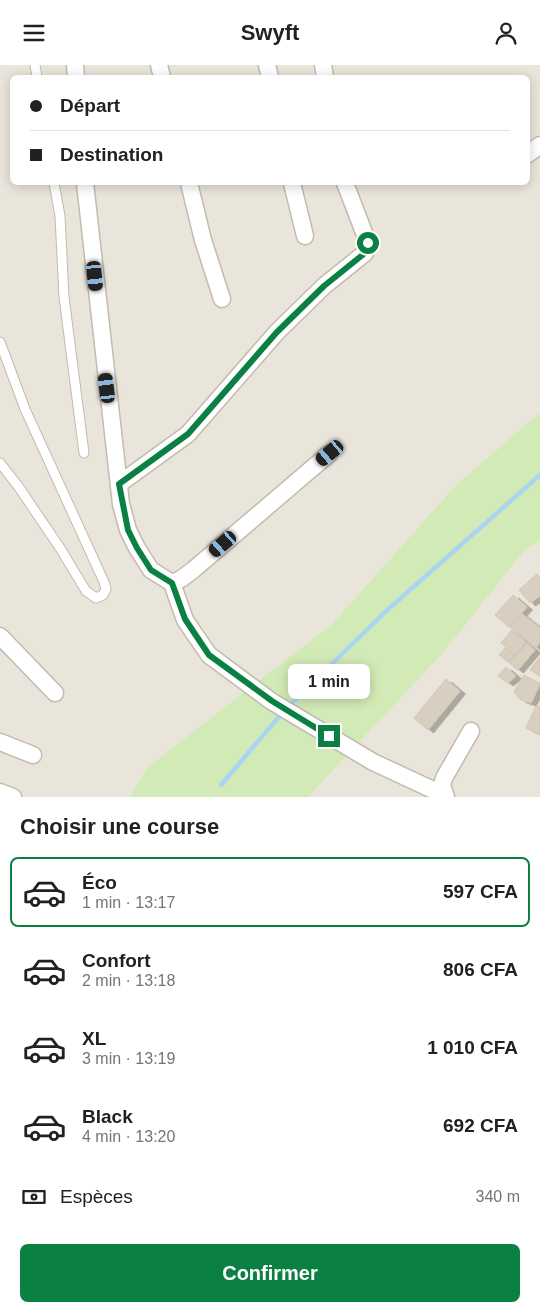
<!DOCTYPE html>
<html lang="fr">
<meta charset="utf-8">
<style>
body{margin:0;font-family:Arial,sans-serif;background:#f6f6f6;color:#202124;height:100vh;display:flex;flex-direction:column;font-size:19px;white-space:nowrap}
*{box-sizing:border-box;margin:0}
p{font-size:16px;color:#757577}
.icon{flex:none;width:28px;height:28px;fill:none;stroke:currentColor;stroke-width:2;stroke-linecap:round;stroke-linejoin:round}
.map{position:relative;height:732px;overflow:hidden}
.sheet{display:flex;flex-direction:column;background:#fff;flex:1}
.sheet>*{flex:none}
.banner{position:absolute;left:10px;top:10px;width:520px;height:110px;border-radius:8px;box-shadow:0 2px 12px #0003;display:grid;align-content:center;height:110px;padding:0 20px;background:#fff}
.end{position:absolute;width:22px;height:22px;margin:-11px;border:6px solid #0b8043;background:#fff;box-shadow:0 0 0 2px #fff}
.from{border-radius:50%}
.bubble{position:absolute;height:35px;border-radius:8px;background:#fff;box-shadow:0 2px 12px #0003;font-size:16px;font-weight:600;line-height:35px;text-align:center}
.car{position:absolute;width:15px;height:30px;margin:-15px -8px;border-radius:6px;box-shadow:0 0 4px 1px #0007;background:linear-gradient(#222 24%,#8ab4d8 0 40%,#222 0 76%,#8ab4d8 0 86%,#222 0)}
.banner b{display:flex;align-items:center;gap:18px;height:48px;font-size:19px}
.banner b+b{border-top:1px solid #e0e0e0}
.banner i{width:12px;height:12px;background:#202124}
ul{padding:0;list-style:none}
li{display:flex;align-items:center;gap:15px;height:70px;margin:0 10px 8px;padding:0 10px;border:2px solid transparent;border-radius:8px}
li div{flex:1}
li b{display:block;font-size:19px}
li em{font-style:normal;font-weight:600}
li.selected{border-color:#0b8043}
li>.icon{width:45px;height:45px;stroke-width:1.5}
h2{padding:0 20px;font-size:22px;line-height:60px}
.pay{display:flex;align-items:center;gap:12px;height:55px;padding:0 20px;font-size:19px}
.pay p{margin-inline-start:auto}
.primary-button{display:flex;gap:10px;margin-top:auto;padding:10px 20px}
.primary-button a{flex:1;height:58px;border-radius:8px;background:#0b8043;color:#fff;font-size:20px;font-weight:600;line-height:58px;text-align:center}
header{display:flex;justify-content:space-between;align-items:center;height:65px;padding:0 20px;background:#fff;font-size:22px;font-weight:600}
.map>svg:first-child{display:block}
.residential{fill:#eae5da;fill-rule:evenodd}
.green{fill:#d2eab5}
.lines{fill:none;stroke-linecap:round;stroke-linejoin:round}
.stream{stroke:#a9d4f2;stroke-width:4.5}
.building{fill:#d8cfc1;stroke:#d3c7b4;filter:url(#shadow)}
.service-casing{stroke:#c2bbae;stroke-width:11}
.minor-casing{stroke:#c2bbae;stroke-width:19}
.service{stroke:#fff;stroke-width:9}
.minor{stroke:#fff;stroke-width:16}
.route{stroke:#0b8043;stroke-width:6}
</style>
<header><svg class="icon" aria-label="menu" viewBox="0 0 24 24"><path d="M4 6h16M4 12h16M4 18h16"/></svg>Swyft<svg class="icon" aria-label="person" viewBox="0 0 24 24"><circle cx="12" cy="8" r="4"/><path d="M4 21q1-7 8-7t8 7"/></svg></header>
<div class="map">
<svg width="540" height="732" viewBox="0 0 540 732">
<defs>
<filter id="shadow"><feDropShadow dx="5.5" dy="3" stdDeviation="0" flood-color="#0004"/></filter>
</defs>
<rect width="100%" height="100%" fill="#f6f3ec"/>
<g class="residential">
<path d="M0,0H540V347L456,420L332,559L149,702L130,732H0ZM12,12H528V118H12Z"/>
<polygon points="540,476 540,732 308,732 443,588 525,485"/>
</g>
<polygon class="green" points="540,347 540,476 525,485 443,588 308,732 130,732 148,702 332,559 456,420"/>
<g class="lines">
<g class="stream">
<polyline points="289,641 384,548 540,410"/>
<polyline points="221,720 283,647"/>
</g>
</g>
<g class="building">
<polygon points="537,509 540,513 540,531 530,538 519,525"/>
<polygon points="513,530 527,542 509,562 495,550"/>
<polygon points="521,548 540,563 540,577 536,583 510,562"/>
<polygon points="512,565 526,577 515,590 501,578"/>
<polygon points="527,578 535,585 518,605 509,598"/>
<polygon points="505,583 515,591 508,597 499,590"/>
<polygon points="540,592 540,611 530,605"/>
<polygon points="506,602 516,611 508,618 498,611"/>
<polygon points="524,610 540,619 531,638 521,635 514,627"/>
<polygon points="446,614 460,626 428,665 414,653"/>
<polygon points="536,641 540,642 540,669 526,663"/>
</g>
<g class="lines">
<g class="service-casing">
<g id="service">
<polyline points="35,0 37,12"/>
<polyline points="54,118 60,151 64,232 84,388"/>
<polyline points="0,277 25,344 104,517 106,524 103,530 96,533 86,526 60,483 18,421 0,398"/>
</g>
</g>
<g class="minor-casing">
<g id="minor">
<polyline points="75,0 76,12"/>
<polyline points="159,0 162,12"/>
<polyline points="267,0 270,12"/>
<polyline points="323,0 325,12"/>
<polyline points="528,89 540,80"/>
<polyline points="85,118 121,439 128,465 137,483 151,505 172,518 185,555 209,590 271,636 373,697 444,730"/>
<polyline points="189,118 203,175 222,234"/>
<polyline points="292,118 305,171"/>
<polyline points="119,419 188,369 277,267 324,221 365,188 368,178 345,118"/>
<polyline points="172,518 181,514 193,505 330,388"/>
<polyline points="0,571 55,628"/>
<polyline points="0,677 33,690"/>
<polyline points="0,727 13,732"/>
<polyline points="446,732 442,720 444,713 471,666"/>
</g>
</g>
<use href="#service" class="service"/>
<use href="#minor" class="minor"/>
</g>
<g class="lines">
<polyline class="route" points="329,671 272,636 209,590 185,554 172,518 151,505 137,483 128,465 119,419 188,369 277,267 324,221 365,188 368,178"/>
</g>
</svg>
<i class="end from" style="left:368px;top:178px"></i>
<i class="end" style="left:329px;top:671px"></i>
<div class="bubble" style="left:288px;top:599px;width:82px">1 min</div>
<i class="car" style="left:95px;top:211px;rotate:174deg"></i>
<i class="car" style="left:107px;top:323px;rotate:353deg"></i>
<i class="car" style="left:330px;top:388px;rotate:230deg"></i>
<i class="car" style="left:223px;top:479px;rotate:229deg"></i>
<div class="banner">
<b><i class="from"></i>Départ</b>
<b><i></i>Destination</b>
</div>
</div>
<section class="sheet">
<h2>Choisir une course</h2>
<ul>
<li class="selected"><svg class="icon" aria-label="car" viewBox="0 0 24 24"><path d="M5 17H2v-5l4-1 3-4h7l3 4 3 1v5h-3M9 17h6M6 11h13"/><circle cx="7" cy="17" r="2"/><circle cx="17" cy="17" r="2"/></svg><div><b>Éco</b><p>1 min · 13:17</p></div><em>597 CFA</em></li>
<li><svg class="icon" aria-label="car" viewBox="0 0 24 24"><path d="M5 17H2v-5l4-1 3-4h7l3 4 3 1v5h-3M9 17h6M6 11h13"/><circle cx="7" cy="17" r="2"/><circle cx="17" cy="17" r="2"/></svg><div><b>Confort</b><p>2 min · 13:18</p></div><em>806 CFA</em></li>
<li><svg class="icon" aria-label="car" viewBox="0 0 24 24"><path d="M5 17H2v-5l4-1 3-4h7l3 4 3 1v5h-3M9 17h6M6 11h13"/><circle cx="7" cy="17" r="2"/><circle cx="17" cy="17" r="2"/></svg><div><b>XL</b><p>3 min · 13:19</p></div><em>1 010 CFA</em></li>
<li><svg class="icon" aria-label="car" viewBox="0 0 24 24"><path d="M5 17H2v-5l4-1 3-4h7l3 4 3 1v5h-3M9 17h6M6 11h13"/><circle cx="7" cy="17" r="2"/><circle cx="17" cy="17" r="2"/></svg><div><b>Black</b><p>4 min · 13:20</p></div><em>692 CFA</em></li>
</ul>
<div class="pay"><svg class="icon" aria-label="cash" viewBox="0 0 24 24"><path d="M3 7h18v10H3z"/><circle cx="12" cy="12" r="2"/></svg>Espèces<p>340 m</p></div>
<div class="primary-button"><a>Confirmer</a></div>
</section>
